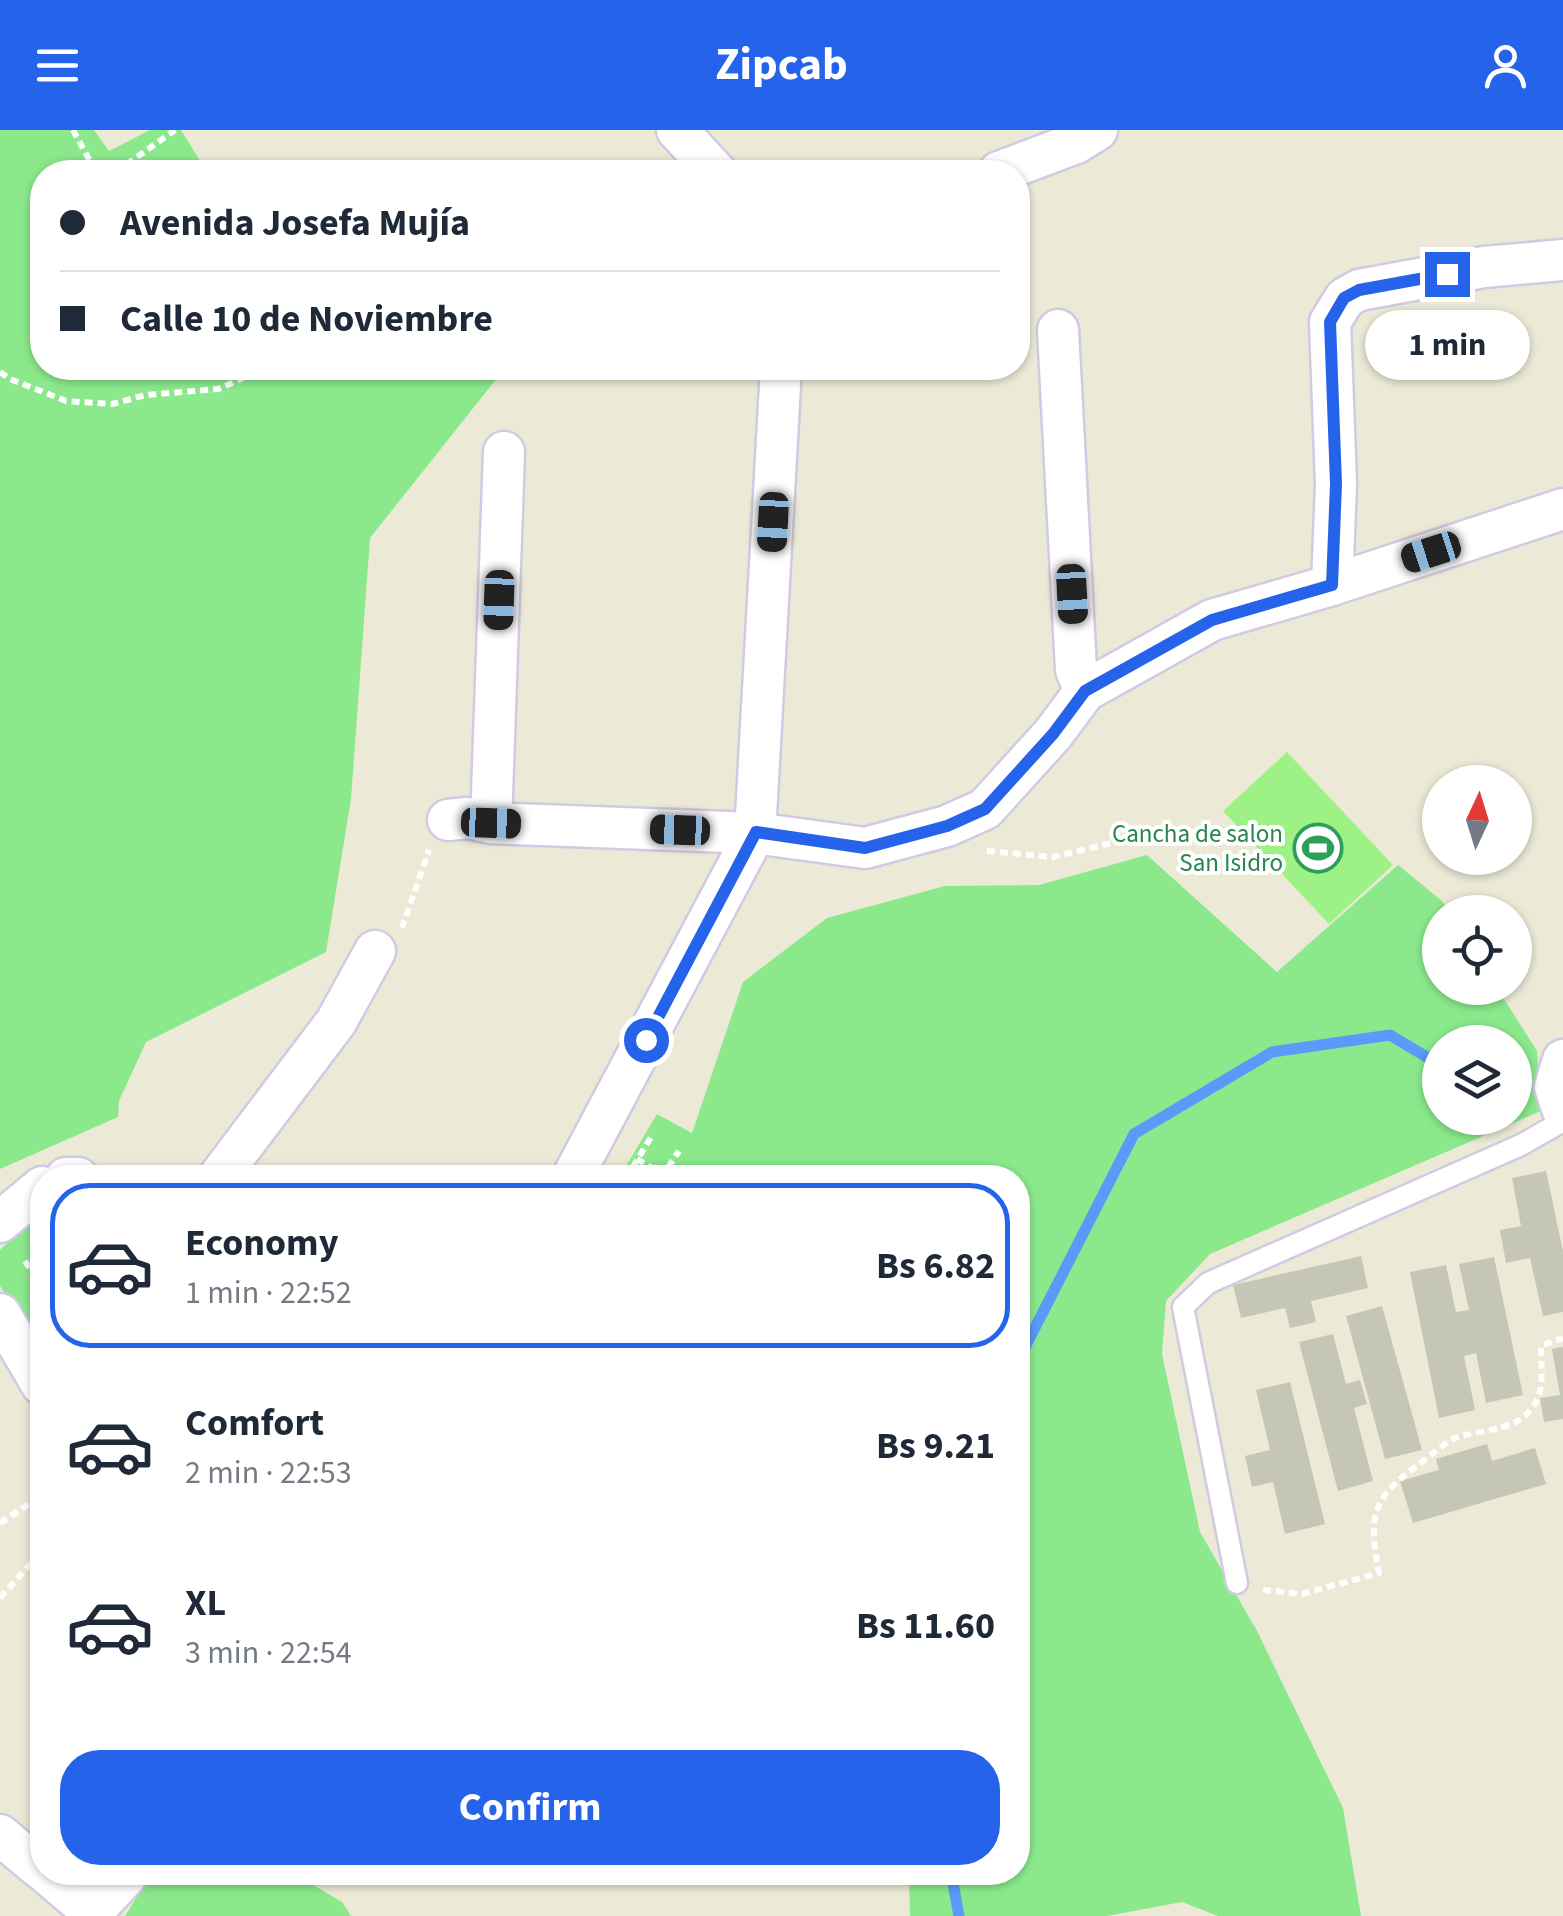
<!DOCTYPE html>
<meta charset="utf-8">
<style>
body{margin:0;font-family:"Source Sans 3",sans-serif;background:#f2f2f3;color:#1f2937;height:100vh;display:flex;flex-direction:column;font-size:38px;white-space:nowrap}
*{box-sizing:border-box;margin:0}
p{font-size:32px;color:#747a83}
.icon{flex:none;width:55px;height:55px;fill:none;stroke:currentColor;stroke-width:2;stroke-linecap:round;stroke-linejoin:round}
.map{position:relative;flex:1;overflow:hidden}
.panel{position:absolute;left:30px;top:1035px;width:1000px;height:720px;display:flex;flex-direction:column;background:#fff;border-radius:40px;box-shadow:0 2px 8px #0004}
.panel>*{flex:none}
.hud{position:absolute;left:30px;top:30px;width:1000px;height:220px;border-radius:40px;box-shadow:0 2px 8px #0004;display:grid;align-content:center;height:220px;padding:0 30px;background:#fff}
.needle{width:65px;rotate:4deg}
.buttons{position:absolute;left:1422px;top:635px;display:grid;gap:20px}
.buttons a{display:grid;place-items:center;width:110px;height:110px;border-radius:50%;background:#fff;box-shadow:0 2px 8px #0004;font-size:50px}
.end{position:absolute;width:45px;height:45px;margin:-22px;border:12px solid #2563eb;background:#fff;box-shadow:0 0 0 5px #fff}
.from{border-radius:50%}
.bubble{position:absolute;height:70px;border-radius:35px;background:#fff;box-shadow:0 2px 8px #0004;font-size:32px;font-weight:700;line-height:70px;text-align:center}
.car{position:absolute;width:30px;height:60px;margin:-30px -15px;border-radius:12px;box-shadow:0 0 8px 2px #0007;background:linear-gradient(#222 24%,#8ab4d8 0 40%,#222 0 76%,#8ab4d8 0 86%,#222 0)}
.hud b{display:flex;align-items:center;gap:35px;height:95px;font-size:38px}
.hud b+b{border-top:2px solid #e0e1e3}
.hud i{width:25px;height:25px;background:#1f2937}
ul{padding:18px 0 0;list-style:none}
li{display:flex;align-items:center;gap:30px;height:165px;margin:0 20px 15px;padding:0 10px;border:5px solid transparent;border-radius:40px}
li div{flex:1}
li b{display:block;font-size:38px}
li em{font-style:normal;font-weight:700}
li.current{border-color:#2563eb}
li>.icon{width:90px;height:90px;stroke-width:1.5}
.action{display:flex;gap:20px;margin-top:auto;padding:20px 30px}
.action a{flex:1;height:115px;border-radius:40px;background:#2563eb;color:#fff;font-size:40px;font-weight:700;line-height:115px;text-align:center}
header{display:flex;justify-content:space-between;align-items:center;height:130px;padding:0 30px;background:#2563eb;color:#fff;font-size:45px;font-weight:700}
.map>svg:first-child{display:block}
.green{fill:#8be98c;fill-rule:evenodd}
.pitch{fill:#9ef285}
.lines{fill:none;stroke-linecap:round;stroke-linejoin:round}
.stream{stroke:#5b99fb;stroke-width:11}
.building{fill:#c6c6b6}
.lane-casing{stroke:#cfcbe2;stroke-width:25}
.street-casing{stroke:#cfcbe2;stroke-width:45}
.path{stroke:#fff;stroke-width:6;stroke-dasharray:8 5;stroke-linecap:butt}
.lane{stroke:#fff;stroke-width:20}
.street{stroke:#fff;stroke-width:40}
.route{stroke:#2563eb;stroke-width:12}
.labels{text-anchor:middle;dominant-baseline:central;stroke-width:8;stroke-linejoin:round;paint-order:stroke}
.leisure-label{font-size:25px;fill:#27864d;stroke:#fff;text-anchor:end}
</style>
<header><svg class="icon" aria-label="menu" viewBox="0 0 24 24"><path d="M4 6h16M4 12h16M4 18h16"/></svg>Zipcab<svg class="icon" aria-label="person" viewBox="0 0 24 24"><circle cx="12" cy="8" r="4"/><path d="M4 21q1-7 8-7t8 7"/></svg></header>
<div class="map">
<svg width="1563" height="1786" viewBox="0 0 1563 1786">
<rect width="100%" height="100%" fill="#ecead6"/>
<g class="green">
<polygon points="0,0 94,0 109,21 150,0 181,0 207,42 42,42 42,238 505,238 370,408 351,669 326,822 146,912 119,971 118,987 0,1039"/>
<path d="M1147,725L1277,842L1398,735L1442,771L1449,782H1440V858H1497L1537,921L1541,981L1210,1124L1166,1171L1162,1224L1200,1402L1257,1501L1343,1678L1361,1786H1218L1182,1772L1107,1786H910L909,1743L1018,1742V1048H619L657,984L692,1003L743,852L827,788L945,756L1039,755ZM1440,912H1515V988H1440Z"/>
<polygon points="42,1079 42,1223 0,1156 0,1120"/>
<polygon points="144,1742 293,1743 342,1772 351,1786 125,1786 143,1757 136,1750"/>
</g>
<polygon class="pitch" points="1287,622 1393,735 1329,794 1223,681"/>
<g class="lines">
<g class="stream">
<polyline points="1018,1231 1134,1004 1272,922 1390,905 1440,935"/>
<polyline points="951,1742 959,1786"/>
</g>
</g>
<g class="building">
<polygon points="1546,1041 1563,1121 1563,1182 1543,1186 1530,1128 1506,1133 1500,1100 1521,1096 1512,1048"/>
<polygon points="1361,1126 1368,1158 1311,1171 1316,1192 1290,1198 1285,1178 1241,1188 1233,1155"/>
<polygon points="1494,1127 1523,1265 1486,1273 1476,1223 1464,1226 1475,1280 1439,1288 1410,1142 1446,1135 1456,1182 1469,1180 1459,1134"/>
<polygon points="1382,1176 1422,1320 1385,1329 1346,1186"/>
<polygon points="1333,1204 1346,1254 1360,1250 1367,1274 1354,1278 1373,1351 1338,1361 1299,1212"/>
<polygon points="1563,1217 1563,1289 1544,1292 1540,1268 1560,1265 1552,1219"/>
<polygon points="1290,1252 1325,1394 1285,1404 1273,1352 1252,1357 1245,1326 1270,1320 1256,1260"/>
<polygon points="1487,1314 1492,1331 1535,1318 1546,1354 1413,1393 1400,1351 1439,1340 1436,1329"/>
</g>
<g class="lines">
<g class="lane-casing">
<polyline id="lane" points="1237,1453 1183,1177 1208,1153 1521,1015 1563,991"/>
</g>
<g class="street-casing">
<g id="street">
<polyline points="677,0 716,42"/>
<polyline points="999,42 1076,13 1097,0"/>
<polyline points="1058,200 1076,540 1085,561"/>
<polyline points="504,322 491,693 755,703 865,718 947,696 985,679 1053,604 1085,561 1212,490 1332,455 1336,354 1330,192 1345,168 1359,160 1484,137 1563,130"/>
<polyline points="1332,455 1563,379"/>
<polyline points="448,690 467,688 491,693"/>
<polyline points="1563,930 1555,957 1563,981"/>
<polyline points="66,1048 78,1048"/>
<polyline points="218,1048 336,892 375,821"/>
<polyline points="572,1048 755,703 781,238"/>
<polyline points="0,1092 42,1057"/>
<polyline points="0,1184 42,1255"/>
<polyline points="0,1705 42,1740"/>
<polyline points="45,1742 79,1771 100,1774 126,1746"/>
</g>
</g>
<g class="path">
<polyline points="73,0 96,42"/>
<polyline points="116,42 175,0"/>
<polyline points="0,242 10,249 66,271 112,274 146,265 218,259 265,238"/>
<polyline points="987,721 1053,727 1157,702 1242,702"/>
<polyline points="402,798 429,720"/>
<polyline points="637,1029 663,1045"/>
<polyline points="113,1040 137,1048"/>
<polyline points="626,1048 653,1004"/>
<polyline points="661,1048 679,1021"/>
<polyline points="25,1131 42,1157"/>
<polyline points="0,1393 29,1374 42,1382"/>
<path d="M1263,1460L1302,1464L1379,1443C1367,1382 1374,1367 1423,1331C1433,1324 1444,1313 1455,1308C1485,1298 1520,1303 1537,1270C1544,1257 1541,1232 1541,1216L1563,1208"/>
<polyline points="0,1468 42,1421"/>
</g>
<use href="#lane" class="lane"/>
<use href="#street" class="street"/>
</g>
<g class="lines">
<polyline class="route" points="646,910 756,702 865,718 947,696 985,679 1053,604 1085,561 1212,490 1332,455 1336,354 1330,192 1344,168 1359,160 1447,144"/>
</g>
<defs>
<g id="stadium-ring" transform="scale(2.5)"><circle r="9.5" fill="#fff" stroke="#2e9e5b" stroke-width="1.5"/><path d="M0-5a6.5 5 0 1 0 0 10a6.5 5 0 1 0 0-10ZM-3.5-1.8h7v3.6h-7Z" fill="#2e9e5b"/></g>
</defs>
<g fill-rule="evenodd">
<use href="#stadium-ring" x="1318" y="718"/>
</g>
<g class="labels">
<g class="leisure-label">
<text x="1283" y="704">Cancha de salon<tspan x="1283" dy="29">San Isidro</tspan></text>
</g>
</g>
</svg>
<div class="buttons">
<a><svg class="needle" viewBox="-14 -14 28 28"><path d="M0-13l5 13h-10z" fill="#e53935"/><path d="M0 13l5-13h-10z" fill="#747a83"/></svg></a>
<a><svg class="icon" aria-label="locate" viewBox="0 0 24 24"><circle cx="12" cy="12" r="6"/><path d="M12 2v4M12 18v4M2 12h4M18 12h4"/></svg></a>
<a><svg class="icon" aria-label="layers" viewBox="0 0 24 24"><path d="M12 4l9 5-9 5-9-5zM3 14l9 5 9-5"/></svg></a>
</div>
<i class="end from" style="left:646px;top:910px"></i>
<i class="end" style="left:1447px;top:144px"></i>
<div class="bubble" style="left:1365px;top:180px;width:165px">1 min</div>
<i class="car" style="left:773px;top:392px;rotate:183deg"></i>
<i class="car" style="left:1431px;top:422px;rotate:252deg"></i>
<i class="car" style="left:1072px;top:464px;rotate:177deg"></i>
<i class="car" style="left:499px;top:470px;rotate:182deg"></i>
<i class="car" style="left:491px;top:693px;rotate:92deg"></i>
<i class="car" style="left:680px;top:700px;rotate:272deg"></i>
<div class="hud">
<b><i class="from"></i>Avenida Josefa Mujía</b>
<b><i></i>Calle 10 de Noviembre</b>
</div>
<section class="panel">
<ul>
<li class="current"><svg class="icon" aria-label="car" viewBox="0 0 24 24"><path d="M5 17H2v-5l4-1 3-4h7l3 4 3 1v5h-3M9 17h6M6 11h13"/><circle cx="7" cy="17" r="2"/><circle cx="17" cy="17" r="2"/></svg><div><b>Economy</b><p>1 min · 22:52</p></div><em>Bs 6.82</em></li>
<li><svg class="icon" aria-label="car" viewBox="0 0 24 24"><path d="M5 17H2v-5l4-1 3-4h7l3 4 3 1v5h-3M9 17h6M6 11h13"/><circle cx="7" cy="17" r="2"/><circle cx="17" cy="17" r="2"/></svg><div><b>Comfort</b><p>2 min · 22:53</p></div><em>Bs 9.21</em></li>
<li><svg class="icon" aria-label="car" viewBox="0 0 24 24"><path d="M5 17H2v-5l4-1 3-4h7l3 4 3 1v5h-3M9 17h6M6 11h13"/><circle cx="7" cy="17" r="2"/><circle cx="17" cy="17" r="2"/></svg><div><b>XL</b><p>3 min · 22:54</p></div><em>Bs 11.60</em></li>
</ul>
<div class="action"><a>Confirm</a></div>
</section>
</div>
